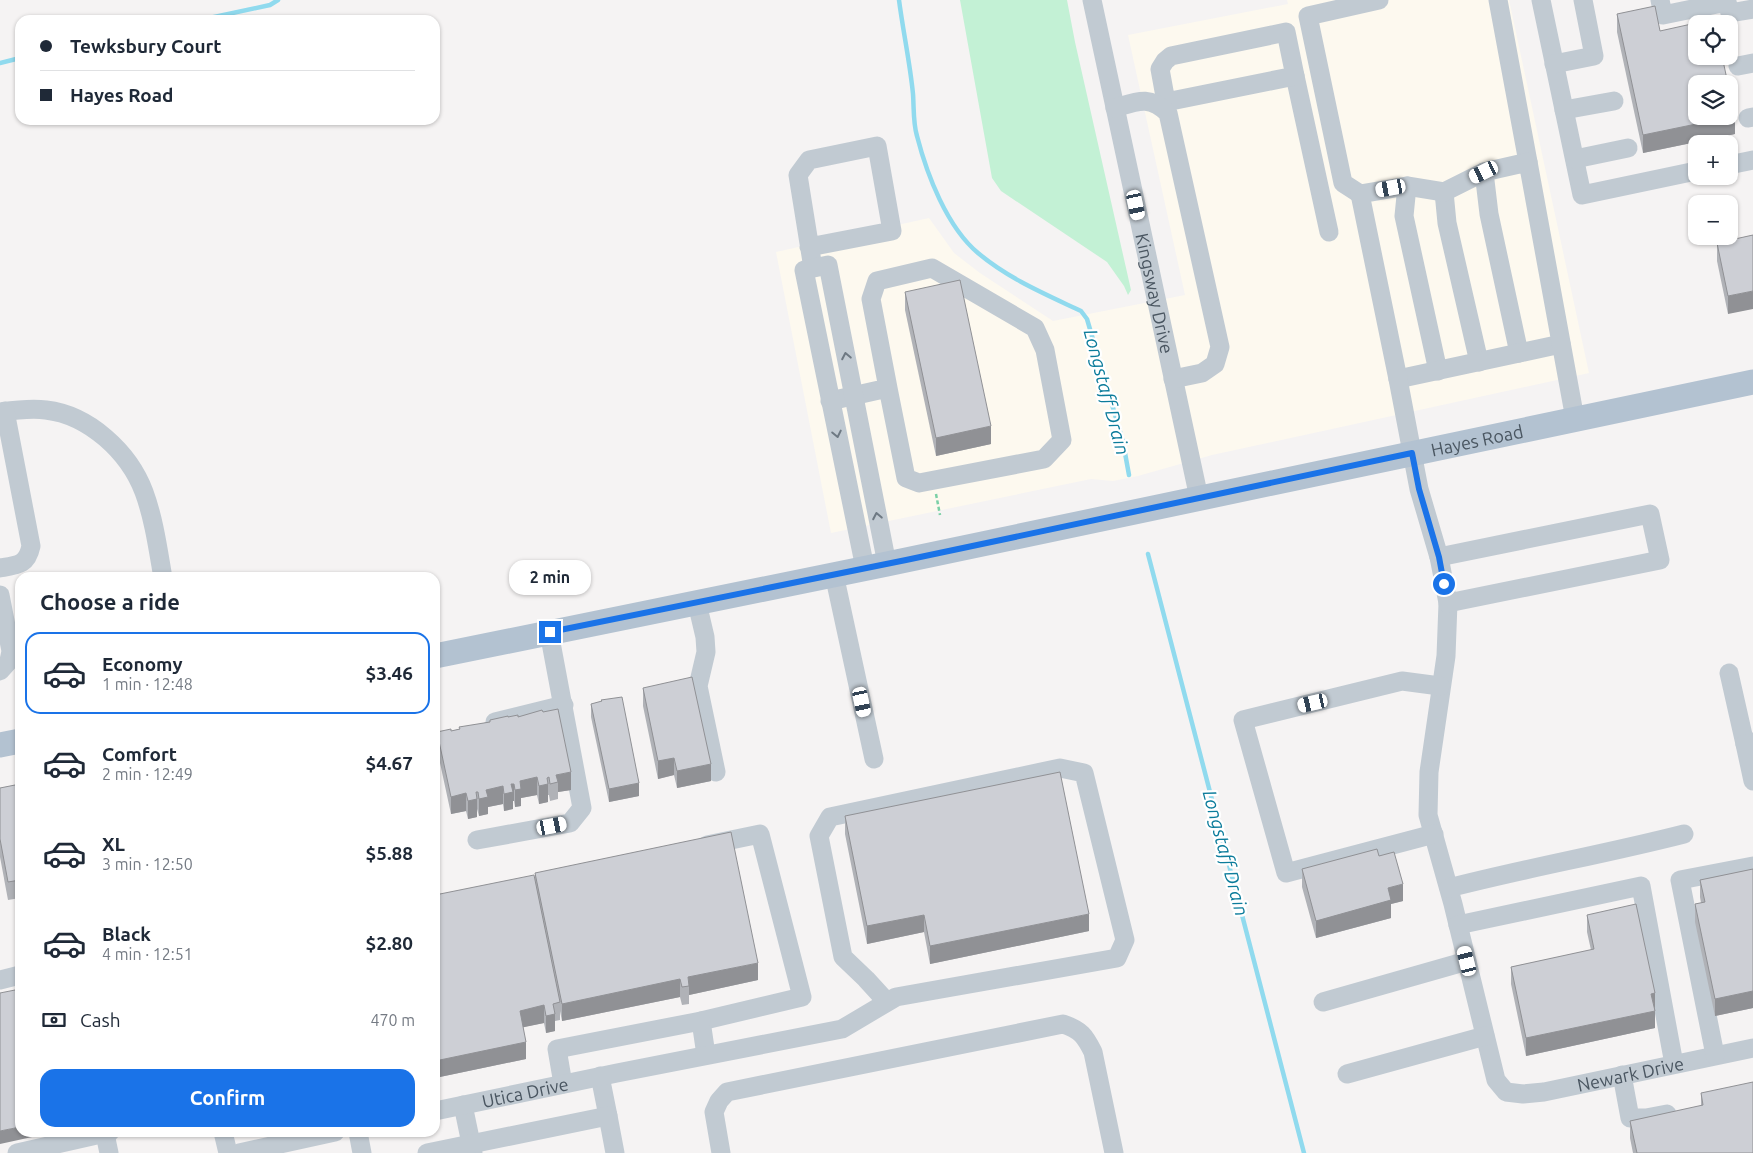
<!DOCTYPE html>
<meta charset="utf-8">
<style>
body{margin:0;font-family:Ubuntu,sans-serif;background:#f2f2f3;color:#1f2937;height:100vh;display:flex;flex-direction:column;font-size:19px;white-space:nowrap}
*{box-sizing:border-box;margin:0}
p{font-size:16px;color:#747a83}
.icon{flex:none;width:28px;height:28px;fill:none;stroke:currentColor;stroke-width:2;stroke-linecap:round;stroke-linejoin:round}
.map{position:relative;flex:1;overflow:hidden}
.side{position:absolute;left:15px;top:572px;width:425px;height:565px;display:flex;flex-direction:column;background:#fff;border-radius:15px;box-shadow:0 1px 4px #0004}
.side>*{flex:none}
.top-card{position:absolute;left:15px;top:15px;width:425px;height:110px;border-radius:15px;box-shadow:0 1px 4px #0004;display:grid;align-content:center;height:110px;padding:0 25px;background:#fff}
.tools{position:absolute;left:1688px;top:15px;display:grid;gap:10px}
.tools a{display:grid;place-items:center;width:50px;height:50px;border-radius:10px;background:#fff;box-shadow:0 1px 4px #0004;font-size:25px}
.end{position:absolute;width:22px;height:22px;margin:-11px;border:6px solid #1a73e8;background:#fff;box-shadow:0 0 0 2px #fff}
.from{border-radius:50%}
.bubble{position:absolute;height:35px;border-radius:15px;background:#fff;box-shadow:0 1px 4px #0004;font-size:16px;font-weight:700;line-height:35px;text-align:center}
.car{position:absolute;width:15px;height:30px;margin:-15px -8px;border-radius:6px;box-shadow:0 0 4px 1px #0007;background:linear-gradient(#fff 24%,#345 0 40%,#fff 0 76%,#345 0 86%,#fff 0)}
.top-card b{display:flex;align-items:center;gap:18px;height:48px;font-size:19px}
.top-card b+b{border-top:1px solid #e0e1e3}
.top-card i{width:12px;height:12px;background:#1f2937}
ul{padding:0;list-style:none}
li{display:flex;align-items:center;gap:15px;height:82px;margin:0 10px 8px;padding:0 15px;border:2px solid transparent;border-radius:15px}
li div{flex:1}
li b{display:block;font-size:19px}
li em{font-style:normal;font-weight:700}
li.selected{border-color:#1a73e8}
li>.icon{width:45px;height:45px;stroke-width:1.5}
h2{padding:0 25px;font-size:22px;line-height:60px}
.pay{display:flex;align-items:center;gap:12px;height:55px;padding:0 25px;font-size:19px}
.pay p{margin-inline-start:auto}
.action{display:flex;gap:10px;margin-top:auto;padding:10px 25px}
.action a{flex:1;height:58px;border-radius:15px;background:#1a73e8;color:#fff;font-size:20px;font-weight:700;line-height:58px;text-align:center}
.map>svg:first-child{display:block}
.commercial{fill:#fdf9ef}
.green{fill:#c3f1d5}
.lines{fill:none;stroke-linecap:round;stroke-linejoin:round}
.stream{stroke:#90daee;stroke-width:4.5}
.path{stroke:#7ad0a6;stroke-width:2.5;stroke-dasharray:4 2.5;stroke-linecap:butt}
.minor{stroke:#c1cad2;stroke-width:19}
.major{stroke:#b3c2d1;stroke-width:25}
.wall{fill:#b0b2b7}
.shaded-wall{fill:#909195}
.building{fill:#cdcfd5;stroke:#909195}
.oneway{stroke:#6e7983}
.route{stroke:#1a73e8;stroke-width:6}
.labels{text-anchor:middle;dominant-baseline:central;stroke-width:4.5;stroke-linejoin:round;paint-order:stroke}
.street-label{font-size:18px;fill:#4a5661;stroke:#fff}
.water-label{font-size:19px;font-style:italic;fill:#0c7c9b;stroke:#fff}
</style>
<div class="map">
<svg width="1753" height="1153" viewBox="0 0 1753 1153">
<rect width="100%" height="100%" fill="#f5f3f3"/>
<polygon class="commercial" points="1287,0 1509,0 1589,373 1212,455 1138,476 1113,481 1091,479 831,533 776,252 929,218 954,253 980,273 1053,321 1185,295 1128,35 1288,4"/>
<polygon class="green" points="960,0 1067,0 1075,42 1131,290 1128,295 1124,286 1107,262 1001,191 992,178"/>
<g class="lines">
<g class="stream">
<path d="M899,0C903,31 910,63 913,94C914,108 913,123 917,136C927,175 947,227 978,253C1009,279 1045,294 1081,311L1087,319L1123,442L1129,475"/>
<polyline points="200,20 270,5 278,0"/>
<polyline points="0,63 20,58"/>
<polyline points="1148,554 1304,1153"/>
</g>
<polyline class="path" points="936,494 940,515"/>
<g class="minor">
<path id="s1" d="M1092,0L1199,498"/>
<polyline points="1498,0 1528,162"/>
<polyline points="1541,0 1582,195 1696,171"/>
<polyline points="1660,0 1663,15 1727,2 1730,13 1753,9"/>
<polyline points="1554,64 1594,56 1583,0"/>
<polyline points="1738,66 1753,63"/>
<polyline points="1295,76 1329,232"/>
<polyline points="1158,103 1166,102 1295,76 1286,32 1171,56 1165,61 1160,69 1166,102"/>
<path d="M1115,108C1138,101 1149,95 1168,113L1220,347L1215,364L1202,373L1173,379"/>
<polyline points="1564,110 1614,101"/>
<polyline points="1748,118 1753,117"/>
<polyline points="1575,159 1628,148"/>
<polyline points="1729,165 1753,160"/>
<polyline points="1484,172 1489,214 1519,353"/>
<polyline points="1407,186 1404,216 1438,371"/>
<polyline points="1444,192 1447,223 1479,362"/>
<polyline points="1360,194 1343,183 1308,16 1379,0"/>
<polyline points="809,247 892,231 877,146 809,160 798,175 813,268"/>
<polyline points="1398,379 1561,344"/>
<polyline points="830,401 888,388 871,299 877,281 932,268 1035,328 1045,350 1062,440 1044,459 919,483 906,478 888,388"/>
<path d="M0,412C15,410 31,408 46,410C89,415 129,452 144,492C154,519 158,549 163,578"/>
<path id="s2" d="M1575,419L1528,162L1484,172L1444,192L1407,186L1360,194L1398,379L1419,489L1439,557L1448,603L1446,656L1429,772L1428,815L1453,904L1496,1080L1506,1092L1523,1094L1544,1092L1753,1048"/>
<polyline points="1439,557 1650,514 1660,560 1448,603"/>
<path d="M0,568C18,565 27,565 31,546L5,411"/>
<polyline points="865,568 804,270 828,265 887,564"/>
<polyline points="834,574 874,759"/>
<polyline points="0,595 11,651 9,661 0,671"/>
<polyline points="697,603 705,637 706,652 698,686 716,772"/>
<polyline points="1729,673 1745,744"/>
<polyline points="495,722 564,705"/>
<polyline points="1753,742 1745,744 1753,781"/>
<polyline points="1434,834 1286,873 1243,720 1402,681 1440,686"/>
<polyline points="477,840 570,823 582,808 549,632"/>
<path d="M1449,888C1526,868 1606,854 1684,834"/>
<polyline points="1458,925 1641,886 1674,1064"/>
<polyline points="0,980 20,975"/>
<polyline points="1323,1002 1467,961"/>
<polyline points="706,1055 701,1021 802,997 760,834 707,845"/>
<polyline points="1715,1055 1680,880 1753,866"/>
<polyline points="1347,1074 1485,1036"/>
<polyline points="1622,1075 1630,1118 1646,1118 1667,1114"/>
<polyline points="600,1076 608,1116"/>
<polyline points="563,1084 557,1049 701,1021"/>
<polyline points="463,1105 473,1153"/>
<path id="s3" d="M435,1111L617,1073L842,1029L896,997L1117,958L1125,940L1084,773L1060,768L830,817L819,836L843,957L866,979L887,1002"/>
<polyline points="223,1132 228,1153"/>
<polyline points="358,1132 362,1153"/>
<polyline points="105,1134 109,1153"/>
<polyline points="17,1153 110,1132"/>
<polyline points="239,1153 335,1132"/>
<polyline points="427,1153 608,1116 615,1153"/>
<path d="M721,1153L714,1112L719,1101L727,1092L1063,1024C1081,1030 1085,1036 1093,1052L1114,1153"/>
</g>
<g class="major">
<path id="s4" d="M435,656L887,564L1753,382"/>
<polyline points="0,745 20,741"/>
</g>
</g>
<g class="wall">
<polygon points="1617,14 1660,31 1735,134 1643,153 1617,32"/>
<polygon points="1753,235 1728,314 1717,261 1717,243"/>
<polygon points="905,292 991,444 936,456 905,310"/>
<polygon points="643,688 711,781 677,788 674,775 658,779 643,706"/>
<polygon points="601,700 639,796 609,802 591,717 591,704 601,702"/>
<polygon points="508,717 518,717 571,790 558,792 558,799 550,801 549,795 548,795 548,802 539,804 537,795 521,798 521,806 515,807 514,801 513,801 513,809 504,811 503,804 488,807 488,814 479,816 477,809 477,817 468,819 466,811 451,814 437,749 437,732 451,731"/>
<polygon points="20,784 20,898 8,900 0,857 0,788"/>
<polygon points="845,816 1089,931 930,964 924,932 867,944 845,834"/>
<polygon points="1379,856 1403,901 1391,904 1391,918 1316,938 1302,887 1302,869"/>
<polygon points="1753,869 1753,1008 1715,1016 1695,922 1695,904 1701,903 1700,897 1700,880"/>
<polygon points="535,873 758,980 689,995 689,1004 682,1005 680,997 562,1021 560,1011 560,1020 555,1021 555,1031 546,1033 544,1023 523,1027 526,1059 435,1078 435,895 535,882"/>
<polygon points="1587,915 1655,993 1655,1028 1526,1056 1511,984 1511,967 1591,950 1587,932"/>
<polygon points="1701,1093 1753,1153 1633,1153 1630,1138 1630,1121 1701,1106"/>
</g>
<g class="shaded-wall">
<polygon points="1735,116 1735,134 1643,153 1643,135"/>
<polygon points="1753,291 1753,309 1728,314 1728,296"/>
<polygon points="991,426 991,444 936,456 936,438"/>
<polygon points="674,758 674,775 658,779 658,761"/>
<polygon points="711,764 711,781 677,788 677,771"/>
<polygon points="571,772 571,790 558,792 558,782 556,775"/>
<polygon points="537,777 537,795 521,798 521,806 515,807 515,790 520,781"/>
<polygon points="639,783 639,796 609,802 609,789"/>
<polygon points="511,784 514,784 514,801 513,801 513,809 504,811 504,794"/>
<polygon points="548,784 548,802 539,804 539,786"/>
<polygon points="503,786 503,804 488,807 488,814 479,816 479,799 486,790"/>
<polygon points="466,793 466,811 451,814 451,797"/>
<polygon points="477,799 477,817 468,819 468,801"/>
<polygon points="1403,884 1403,901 1391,904 1391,918 1316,938 1316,921 1388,888"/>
<polygon points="1089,914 1089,931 930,964 930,946"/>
<polygon points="924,915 924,932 867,944 867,926"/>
<polygon points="758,963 758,980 689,995 689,986 688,977"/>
<polygon points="680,979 680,997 562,1021 562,1004"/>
<polygon points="1753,991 1753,1008 1715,1016 1715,999"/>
<polygon points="1655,993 1655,1011 1651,994"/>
<polygon points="544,1005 544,1023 520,1028 520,1011"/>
<polygon points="1655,1011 1655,1028 1526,1056 1526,1038"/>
<polygon points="555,1014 555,1031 546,1033 546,1016"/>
<polygon points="526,1042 526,1059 435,1078 435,1061"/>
<polygon points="20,1127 20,1132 55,1132 0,1144 0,1131"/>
</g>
<g class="building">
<polygon points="1655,6 1660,31 1714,19 1715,24 1696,24 1696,56 1722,56 1728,84 1696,84 1696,116 1729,116 1729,89 1735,116 1643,135 1617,14"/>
<polygon points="1753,235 1753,291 1728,296 1717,243"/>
<polygon points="960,280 991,426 936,438 905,292"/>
<polygon points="692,677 711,764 677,771 674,758 658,761 643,688"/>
<polygon points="622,697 639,783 609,789 591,704 602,701 601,700"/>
<polygon points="558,709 571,772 556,775 558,782 550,784 549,777 547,778 548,784 539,786 537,777 520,781 521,789 515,790 514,784 511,784 513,792 504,794 503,786 486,790 488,797 479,799 478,792 476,792 477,799 468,801 466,793 451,797 437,732 451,729 451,731 460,729 459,727 490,722 490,720 508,716 508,717 518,715 518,717 542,710 543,712"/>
<polygon points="1060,772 1089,914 930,946 924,915 867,926 845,816"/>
<polygon points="20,784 20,880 8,882 0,839 0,788"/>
<polygon points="731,832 758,963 688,977 689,986 682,987 680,979 562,1004 535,873"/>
<polygon points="1377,849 1379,856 1394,852 1403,884 1388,888 1391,900 1316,921 1302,869"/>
<polygon points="1753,869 1753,991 1715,999 1695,904 1705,902 1700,880"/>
<polygon points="534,875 560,1002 553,1004 555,1014 546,1016 544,1005 520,1011 526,1042 435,1061 435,895"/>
<polygon points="1636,904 1655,993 1651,994 1655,1011 1526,1038 1511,967 1594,949 1587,915"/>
<polygon points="20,989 20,1127 0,1131 0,993"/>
<polygon points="1753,1082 1753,1153 1637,1153 1630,1121 1703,1105 1701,1093"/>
</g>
<defs><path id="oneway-chevron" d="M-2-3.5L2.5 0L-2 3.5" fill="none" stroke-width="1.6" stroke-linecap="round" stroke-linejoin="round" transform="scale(1.25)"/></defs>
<g class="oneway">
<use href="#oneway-chevron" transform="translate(846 356) rotate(-101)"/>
<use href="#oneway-chevron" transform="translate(837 434) rotate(78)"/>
<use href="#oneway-chevron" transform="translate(877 516) rotate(-101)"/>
</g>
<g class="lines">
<polyline class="route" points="550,632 906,560 1412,453 1419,489 1439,557 1444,584"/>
</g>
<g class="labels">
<g class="street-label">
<text stroke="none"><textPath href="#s1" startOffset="300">Kingsway Drive</textPath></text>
<text stroke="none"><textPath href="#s4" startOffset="1064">Hayes Road</textPath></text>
<text stroke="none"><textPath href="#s2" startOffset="1484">Newark Drive</textPath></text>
<text stroke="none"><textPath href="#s3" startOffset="92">Utica Drive</textPath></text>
</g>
<g class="water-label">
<text transform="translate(1107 392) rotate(75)">Longstaff Drain</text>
<text transform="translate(1226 853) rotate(75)">Longstaff Drain</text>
</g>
</g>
</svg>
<div class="tools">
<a><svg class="icon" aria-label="locate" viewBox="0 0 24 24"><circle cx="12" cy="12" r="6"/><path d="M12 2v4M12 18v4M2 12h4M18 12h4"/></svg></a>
<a><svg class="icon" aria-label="layers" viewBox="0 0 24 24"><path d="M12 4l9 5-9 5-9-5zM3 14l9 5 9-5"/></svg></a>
<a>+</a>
<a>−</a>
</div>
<i class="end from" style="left:1444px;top:584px"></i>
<i class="end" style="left:550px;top:632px"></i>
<div class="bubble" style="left:509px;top:560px;width:82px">2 min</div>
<i class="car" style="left:1484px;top:172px;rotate:244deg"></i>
<i class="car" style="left:1391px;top:188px;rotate:260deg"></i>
<i class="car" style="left:1136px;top:205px;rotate:168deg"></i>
<i class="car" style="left:862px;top:702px;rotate:168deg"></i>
<i class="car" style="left:1313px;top:703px;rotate:257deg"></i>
<i class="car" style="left:552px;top:826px;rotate:79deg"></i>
<i class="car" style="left:1467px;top:961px;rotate:346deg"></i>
<div class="top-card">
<b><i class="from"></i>Tewksbury Court</b>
<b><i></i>Hayes Road</b>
</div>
<section class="side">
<h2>Choose a ride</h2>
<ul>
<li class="selected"><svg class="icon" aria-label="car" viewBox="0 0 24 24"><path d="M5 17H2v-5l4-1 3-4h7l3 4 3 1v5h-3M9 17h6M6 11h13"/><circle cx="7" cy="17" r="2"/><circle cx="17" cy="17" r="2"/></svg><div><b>Economy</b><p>1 min · 12:48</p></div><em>$3.46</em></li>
<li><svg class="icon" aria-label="car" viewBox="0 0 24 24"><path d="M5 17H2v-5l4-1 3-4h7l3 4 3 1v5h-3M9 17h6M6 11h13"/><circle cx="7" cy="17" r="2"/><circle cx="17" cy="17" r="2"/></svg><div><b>Comfort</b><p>2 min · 12:49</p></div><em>$4.67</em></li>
<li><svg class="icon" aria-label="car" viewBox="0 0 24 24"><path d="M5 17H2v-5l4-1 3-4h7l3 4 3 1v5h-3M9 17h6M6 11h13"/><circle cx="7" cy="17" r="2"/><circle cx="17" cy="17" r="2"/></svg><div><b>XL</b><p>3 min · 12:50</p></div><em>$5.88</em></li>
<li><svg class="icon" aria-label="car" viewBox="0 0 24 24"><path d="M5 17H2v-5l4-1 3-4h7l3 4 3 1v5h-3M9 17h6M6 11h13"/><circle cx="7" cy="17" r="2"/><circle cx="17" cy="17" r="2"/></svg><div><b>Black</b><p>4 min · 12:51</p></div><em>$2.80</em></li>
</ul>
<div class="pay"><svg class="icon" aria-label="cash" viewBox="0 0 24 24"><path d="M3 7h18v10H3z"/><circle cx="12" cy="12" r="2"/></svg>Cash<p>470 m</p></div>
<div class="action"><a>Confirm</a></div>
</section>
</div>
